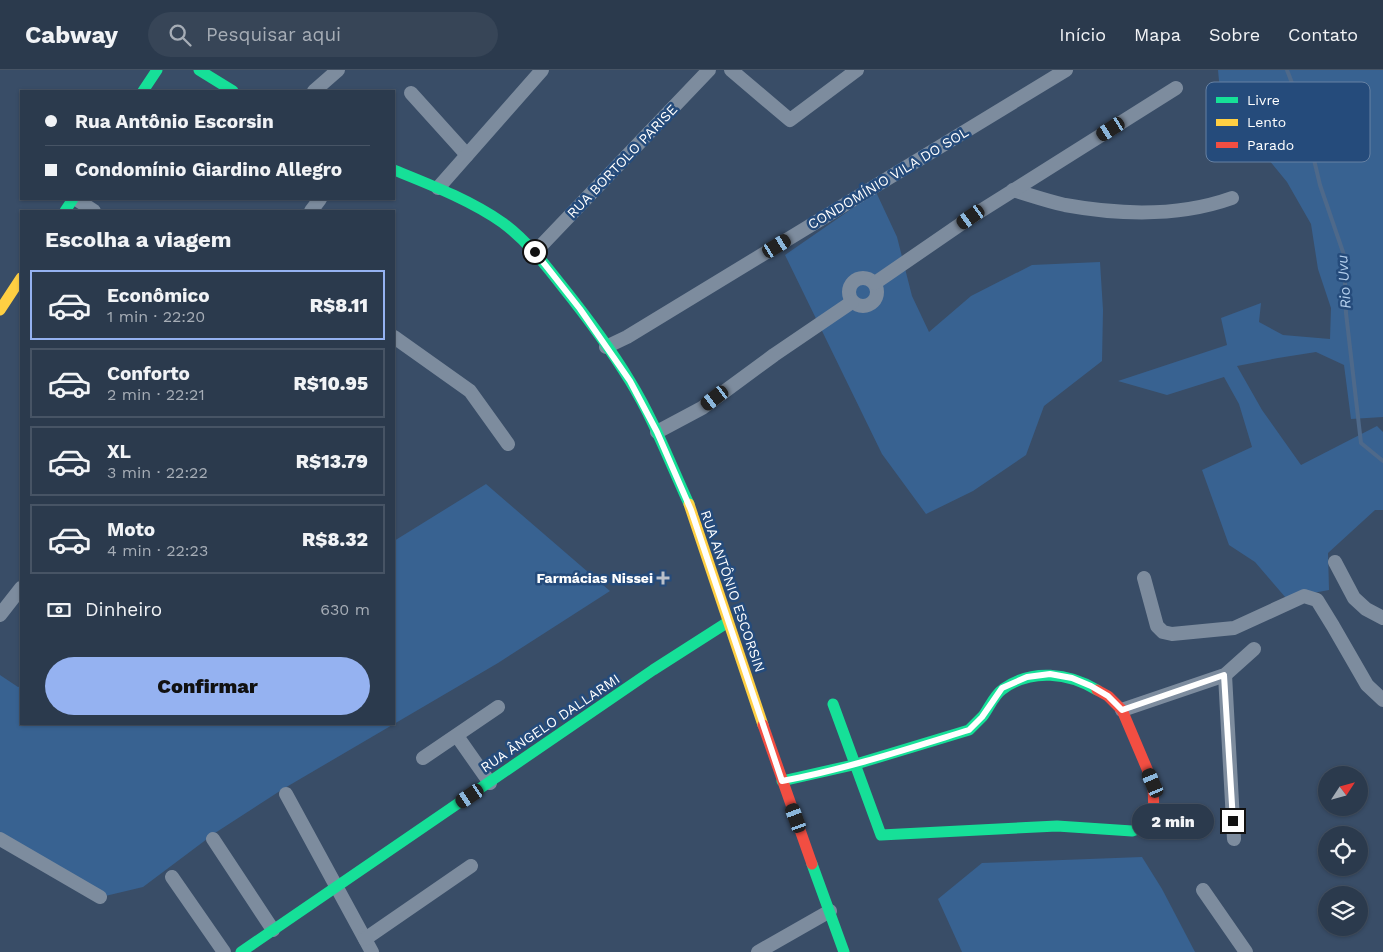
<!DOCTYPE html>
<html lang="pt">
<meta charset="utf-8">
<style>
body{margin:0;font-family:"Work Sans",sans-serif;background:#374557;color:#f1f3f6;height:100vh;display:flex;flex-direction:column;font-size:19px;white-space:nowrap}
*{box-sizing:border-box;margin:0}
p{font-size:16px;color:#a6adb6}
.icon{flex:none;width:28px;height:28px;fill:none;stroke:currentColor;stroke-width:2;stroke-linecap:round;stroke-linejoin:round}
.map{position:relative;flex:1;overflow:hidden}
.side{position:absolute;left:20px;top:140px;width:375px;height:515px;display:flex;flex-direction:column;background:#2b3a4d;border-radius:0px;box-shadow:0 1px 4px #0004,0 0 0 1px #475465}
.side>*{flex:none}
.hud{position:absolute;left:20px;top:20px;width:375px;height:110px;border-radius:0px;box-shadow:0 1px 4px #0004,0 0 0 1px #475465;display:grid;align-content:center;height:110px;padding:0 25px;background:#2b3a4d}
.needle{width:32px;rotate:54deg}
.tools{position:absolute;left:1318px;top:696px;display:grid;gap:10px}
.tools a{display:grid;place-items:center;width:50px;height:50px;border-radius:50%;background:#2b3a4d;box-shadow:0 1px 4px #0004,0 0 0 1px #475465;font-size:25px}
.end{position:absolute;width:22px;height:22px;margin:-11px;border:6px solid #fff;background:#111;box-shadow:0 0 0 2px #111}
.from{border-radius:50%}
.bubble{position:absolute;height:35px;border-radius:18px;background:#2b3a4d;box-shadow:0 1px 4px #0004,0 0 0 1px #475465;font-size:16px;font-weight:800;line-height:35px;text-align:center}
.car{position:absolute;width:15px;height:30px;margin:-15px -8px;border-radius:6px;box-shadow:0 0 4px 1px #0007;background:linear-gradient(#222 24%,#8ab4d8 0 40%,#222 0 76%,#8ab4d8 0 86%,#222 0)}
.hud b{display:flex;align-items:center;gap:18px;height:48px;font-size:19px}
.hud b+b{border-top:1px solid #475465}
.hud i{width:12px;height:12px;background:#f1f3f6}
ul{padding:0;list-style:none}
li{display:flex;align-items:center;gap:15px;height:70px;margin:0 10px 8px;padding:0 15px;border:2px solid #475465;border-radius:0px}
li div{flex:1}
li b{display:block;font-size:19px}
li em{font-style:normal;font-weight:800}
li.selected{border-color:#95b2f1}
li>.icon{width:45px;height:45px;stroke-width:1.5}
h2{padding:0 25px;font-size:22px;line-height:60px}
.pay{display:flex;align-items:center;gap:12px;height:55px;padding:0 25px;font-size:19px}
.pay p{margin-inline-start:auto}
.action{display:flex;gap:10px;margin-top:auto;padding:10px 25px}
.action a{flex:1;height:58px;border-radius:30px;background:#95b2f1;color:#111;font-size:20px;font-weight:800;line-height:58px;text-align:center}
header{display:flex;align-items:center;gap:30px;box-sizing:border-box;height:70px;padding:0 25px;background:#2b3a4d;border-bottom:1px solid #475465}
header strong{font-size:24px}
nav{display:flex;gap:28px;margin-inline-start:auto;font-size:18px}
.search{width:350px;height:45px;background:#374557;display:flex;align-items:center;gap:12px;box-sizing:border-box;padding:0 18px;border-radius:28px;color:#a6adb6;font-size:19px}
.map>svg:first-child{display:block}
.green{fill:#386291}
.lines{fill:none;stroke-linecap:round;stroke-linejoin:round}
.stream{stroke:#4e698a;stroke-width:4}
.street{stroke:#7d8c9e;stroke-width:14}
.fast{stroke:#16e098;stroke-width:11}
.slow{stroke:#ffcf43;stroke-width:11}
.jam{stroke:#f24e42;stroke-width:11}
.route{stroke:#fff;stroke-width:6}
.poi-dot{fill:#bac1ca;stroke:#254b7b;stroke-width:2}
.labels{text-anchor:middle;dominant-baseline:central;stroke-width:5;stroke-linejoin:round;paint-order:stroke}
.street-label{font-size:14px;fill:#fff;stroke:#254b7b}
.poi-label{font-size:14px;font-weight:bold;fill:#fff;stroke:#254b7b;text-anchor:end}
.water-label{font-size:15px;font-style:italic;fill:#b3ceec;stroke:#254b7b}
.key{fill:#254b7b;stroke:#6681a3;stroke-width:1}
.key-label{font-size:14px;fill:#fff}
</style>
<header>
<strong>Cabway</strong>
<div class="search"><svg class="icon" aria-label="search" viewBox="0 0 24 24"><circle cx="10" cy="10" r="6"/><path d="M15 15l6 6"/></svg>Pesquisar aqui</div>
<nav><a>Início</a><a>Mapa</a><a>Sobre</a><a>Contato</a></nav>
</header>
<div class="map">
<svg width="1383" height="882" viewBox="0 0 1383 882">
<rect width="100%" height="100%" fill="#394d67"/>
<g class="green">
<polygon points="1218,0 1383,0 1383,347 1351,349 1344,295 1316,282 1278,288 1237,296 1262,340 1301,395 1377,356 1383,362 1383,440 1375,440 1328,483 1329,520 1286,528 1255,492 1229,475 1202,400 1252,377 1239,334 1224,307 1167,325 1118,311 1227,275 1221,248 1261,233 1259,252 1283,265 1330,269 1331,238 1318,199 1311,154 1287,112 1242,57 1219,11"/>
<polygon points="876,122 897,167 912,226 929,262 971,226 1032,195 1100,192 1103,240 1102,291 1044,336 1026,385 973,421 926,444 882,384 785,185"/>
<polygon points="486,414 610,521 498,593 283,719 215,763 143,817 101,827 0,767 0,605 18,617 21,616 21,654 394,654 394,471"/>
<polygon points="1142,787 1162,819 1195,882 962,882 938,829 982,793"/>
</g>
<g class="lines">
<polyline class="stream" points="1287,0 1302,39 1320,115 1344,185 1346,243 1361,373 1383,391"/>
<g class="street">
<polyline points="731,0 790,50 857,0"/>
<polyline points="314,21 338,0"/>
<polyline points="411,23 467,85"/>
<polyline points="438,118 542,0"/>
<path d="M1013,120C1030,125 1047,131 1065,135C1120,145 1179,147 1232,128"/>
<polyline points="76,129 94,141"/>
<polyline points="311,141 320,129"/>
<polyline points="535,182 709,0"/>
<circle cx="863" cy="222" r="14"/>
<polyline points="875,213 971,147 1176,18"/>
<polyline points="394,267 470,321 508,374"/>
<polyline points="606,277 627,267 1066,0"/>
<polyline points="657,362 702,338 774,285 852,232"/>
<polyline points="1335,492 1354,528 1366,539 1383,548"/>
<polyline points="1144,508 1157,556 1163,562 1172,564 1234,558 1304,526 1317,530 1333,556 1367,615 1383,630"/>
<polyline points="0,545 21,518"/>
<polyline points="1225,605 1234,769"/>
<polyline points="1122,640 1225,605 1254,579"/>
<polyline points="457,666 490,713"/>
<polyline points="423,688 498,637"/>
<polyline points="286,724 372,882"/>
<polyline points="0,769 100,827"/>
<polyline points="213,769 273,860"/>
<polyline points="172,807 224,882"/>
<polyline points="1203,820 1246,882"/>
<polyline points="365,869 471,796"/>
<polyline points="758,882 830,841"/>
</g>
<g class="fast">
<polyline points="199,0 233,21"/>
<polyline points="143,21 157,0"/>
<path d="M394,100C431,115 470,130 503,153C526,170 544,193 562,216C586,246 610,278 630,311C654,350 670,393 689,434"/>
<polyline points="65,141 73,129"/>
<polyline points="833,634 881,765 1057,756 1132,761 1143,757"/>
<path d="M782,711L853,695L969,660C973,656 978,651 983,646C989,638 994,625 1003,619C1032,598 1069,603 1097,620"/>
<polyline points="812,794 844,882"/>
<polyline points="241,882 653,600 728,552"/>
</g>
<g class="slow">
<polyline points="0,240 21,208"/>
<polyline points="689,434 763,655"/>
</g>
<g class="jam">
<polyline points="1097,620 1108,626 1122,640 1153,713 1154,747 1143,757"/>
<polyline points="763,655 812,794"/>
</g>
</g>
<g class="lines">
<path class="route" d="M535,182L580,239L630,311L657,362L691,440L782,711C846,699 907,679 969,660L982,647L1002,618L1027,607L1050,604L1072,608L1091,616L1108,626L1122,640L1224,605L1233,751"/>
</g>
<path class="poi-dot" d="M660.5 500.5h5v5h5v5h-5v5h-5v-5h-5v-5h5z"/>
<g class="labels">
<g class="street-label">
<text transform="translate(622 91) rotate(-46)">RUA BORTOLO PARISE</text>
<text transform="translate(888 108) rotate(-31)">CONDOMÍNIO VILA DO SOL</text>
<text transform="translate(733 521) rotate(71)">RUA ANTÔNIO ESCORSIN</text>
<text transform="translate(550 653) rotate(-34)">RUA ÂNGELO DALLARMI</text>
</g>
<g class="poi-label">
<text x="653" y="508">Farmácias Nissei</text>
</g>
<g class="water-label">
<text transform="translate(1344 212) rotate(-94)">Rio Uvu</text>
</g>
</g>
<rect x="1206" y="12" width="164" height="80" rx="8" class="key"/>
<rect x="1216" y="27" width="22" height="6" fill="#16e098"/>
<rect x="1216" y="49" width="22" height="7" fill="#ffcf43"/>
<rect x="1216" y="72" width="22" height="6" fill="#f24e42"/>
<g class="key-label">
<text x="1247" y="35">Livre</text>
<text x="1247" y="57">Lento</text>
<text x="1247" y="80">Parado</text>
</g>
</svg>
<div class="tools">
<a><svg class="needle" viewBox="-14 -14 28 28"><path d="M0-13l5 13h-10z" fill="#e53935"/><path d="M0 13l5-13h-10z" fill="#a6adb6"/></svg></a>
<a><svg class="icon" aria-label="locate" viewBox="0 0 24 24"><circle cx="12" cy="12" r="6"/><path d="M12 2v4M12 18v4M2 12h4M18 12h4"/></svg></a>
<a><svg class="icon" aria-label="layers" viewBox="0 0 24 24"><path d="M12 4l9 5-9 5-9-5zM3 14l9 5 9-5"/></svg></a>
</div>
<i class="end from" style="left:535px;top:182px"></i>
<i class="end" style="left:1233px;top:751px"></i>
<div class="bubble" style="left:1132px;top:734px;width:82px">2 min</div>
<i class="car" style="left:1111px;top:59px;rotate:238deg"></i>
<i class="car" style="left:971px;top:147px;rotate:235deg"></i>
<i class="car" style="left:777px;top:176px;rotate:59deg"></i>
<i class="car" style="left:715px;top:328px;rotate:233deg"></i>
<i class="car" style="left:1153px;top:713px;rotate:337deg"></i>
<i class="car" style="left:470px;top:726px;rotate:236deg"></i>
<i class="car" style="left:796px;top:748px;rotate:340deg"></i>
<div class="hud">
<b><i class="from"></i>Rua Antônio Escorsin</b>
<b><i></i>Condomínio Giardino Allegro</b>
</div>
<section class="side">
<h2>Escolha a viagem</h2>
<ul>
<li class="selected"><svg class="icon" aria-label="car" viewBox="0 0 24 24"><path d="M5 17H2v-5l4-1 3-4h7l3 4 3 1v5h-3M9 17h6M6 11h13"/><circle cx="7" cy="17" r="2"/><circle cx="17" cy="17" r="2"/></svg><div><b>Econômico</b><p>1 min · 22:20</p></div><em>R$8.11</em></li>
<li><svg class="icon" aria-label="car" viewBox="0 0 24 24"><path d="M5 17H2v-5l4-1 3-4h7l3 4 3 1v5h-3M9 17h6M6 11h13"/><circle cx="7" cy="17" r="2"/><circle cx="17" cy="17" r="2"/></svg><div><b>Conforto</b><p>2 min · 22:21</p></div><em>R$10.95</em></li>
<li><svg class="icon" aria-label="car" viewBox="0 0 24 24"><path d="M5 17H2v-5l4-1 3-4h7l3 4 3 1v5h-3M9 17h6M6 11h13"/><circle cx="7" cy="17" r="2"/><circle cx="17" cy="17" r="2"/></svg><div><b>XL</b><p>3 min · 22:22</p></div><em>R$13.79</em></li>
<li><svg class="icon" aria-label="car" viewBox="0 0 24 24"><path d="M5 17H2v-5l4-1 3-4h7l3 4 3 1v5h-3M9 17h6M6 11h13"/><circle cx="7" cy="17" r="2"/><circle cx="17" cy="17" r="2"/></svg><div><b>Moto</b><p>4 min · 22:23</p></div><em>R$8.32</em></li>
</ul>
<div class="pay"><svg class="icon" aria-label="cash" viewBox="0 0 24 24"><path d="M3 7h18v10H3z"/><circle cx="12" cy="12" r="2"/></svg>Dinheiro<p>630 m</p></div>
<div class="action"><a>Confirmar</a></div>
</section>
</div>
